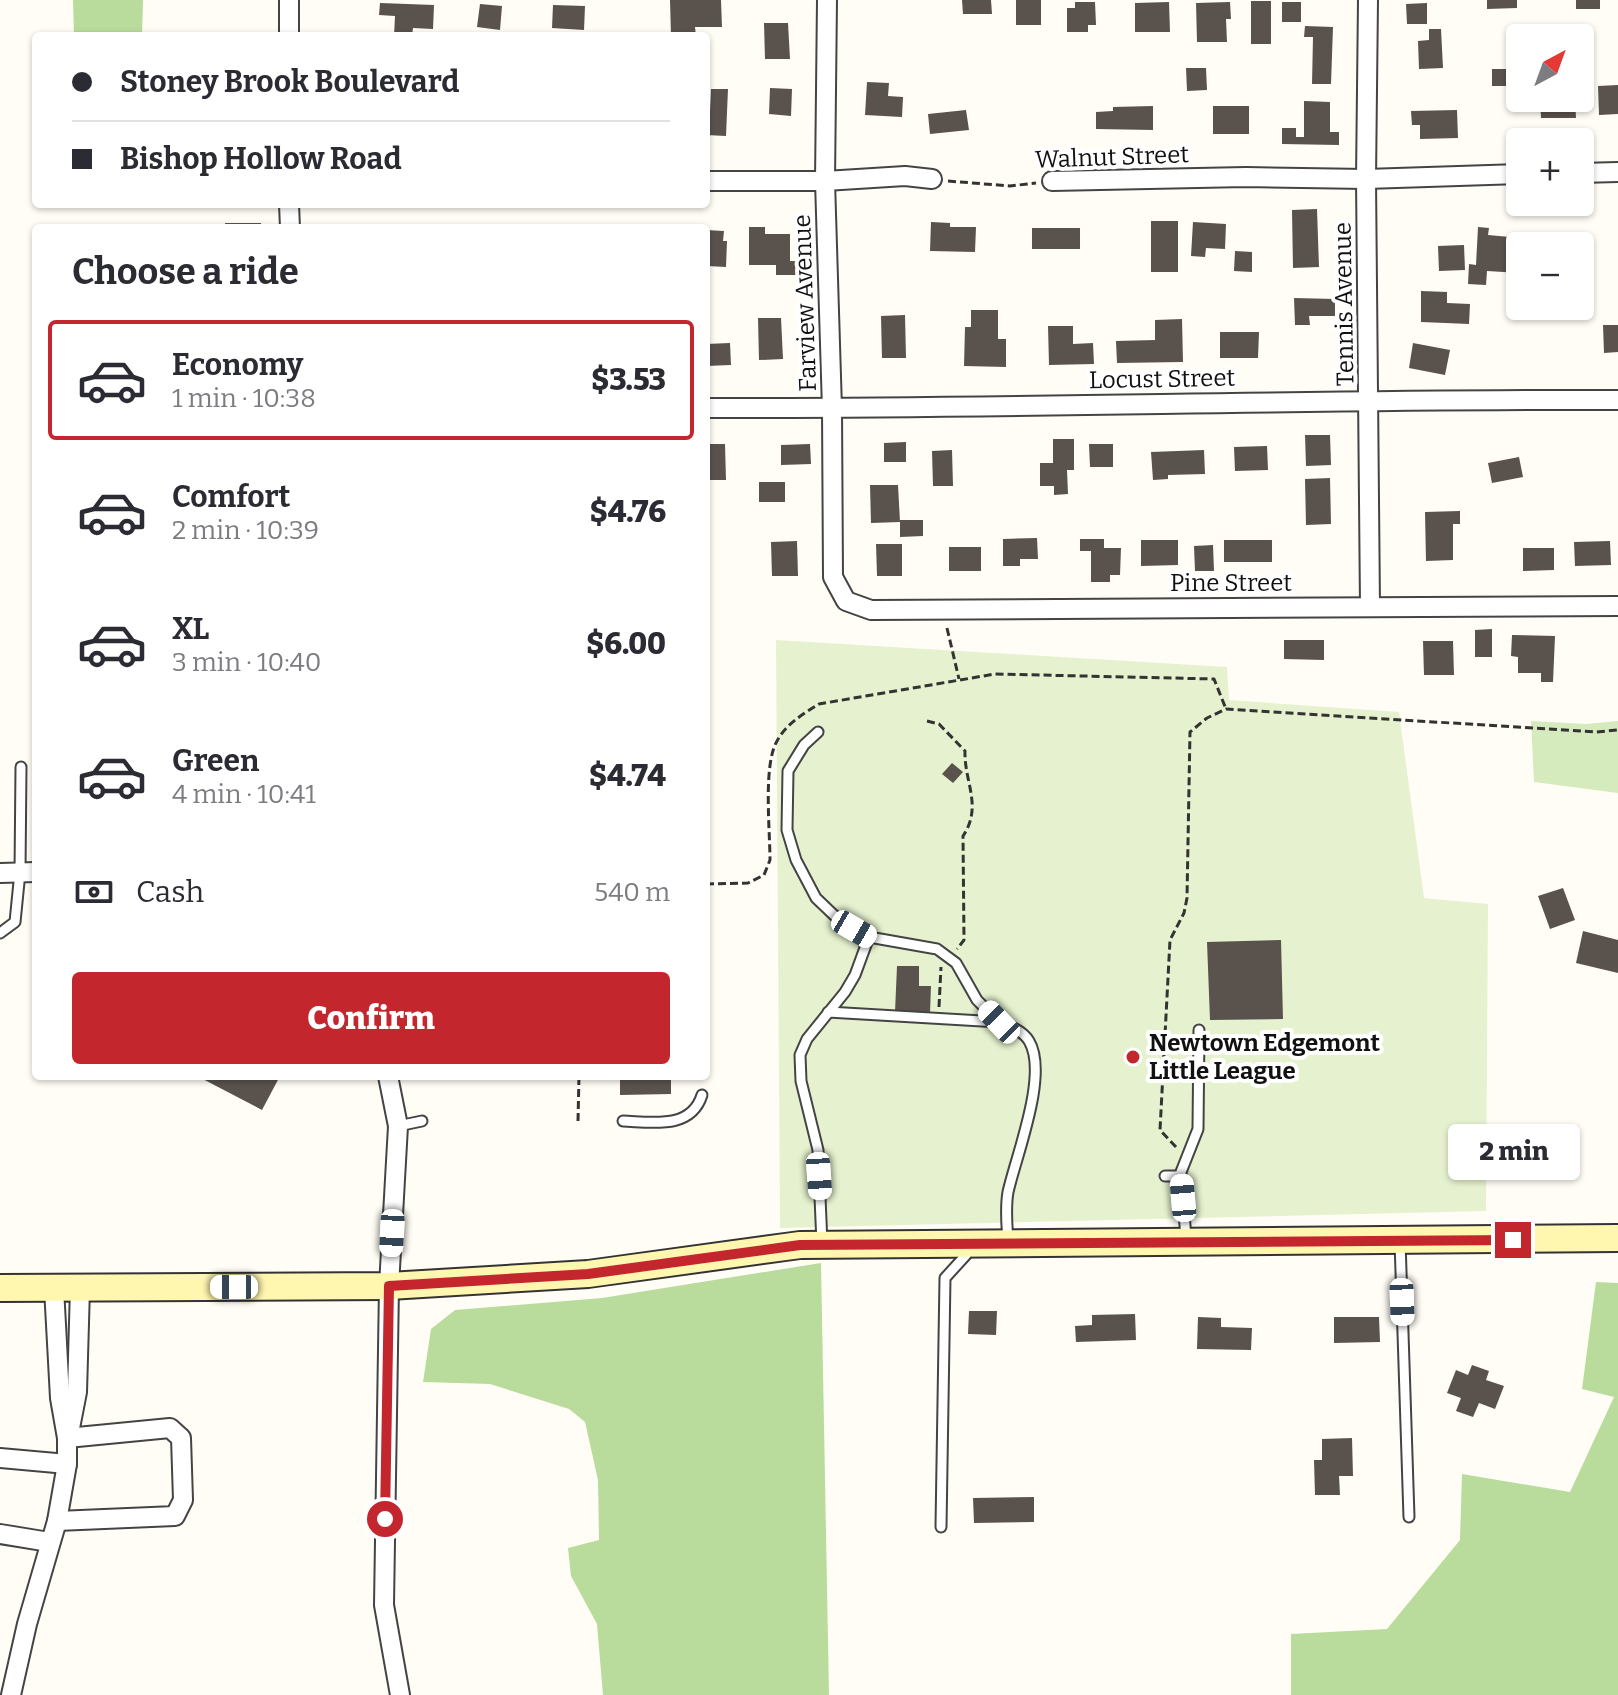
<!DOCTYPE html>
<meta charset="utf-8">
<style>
body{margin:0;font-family:Bitter,serif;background:#f2f2f3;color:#2b2b33;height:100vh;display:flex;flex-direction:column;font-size:30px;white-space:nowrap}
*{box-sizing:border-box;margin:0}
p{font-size:26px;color:#7c7c81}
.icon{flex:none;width:44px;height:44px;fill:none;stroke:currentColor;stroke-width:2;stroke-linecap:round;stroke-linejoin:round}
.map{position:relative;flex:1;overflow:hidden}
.details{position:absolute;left:32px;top:224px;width:678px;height:856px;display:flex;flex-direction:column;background:#fff;border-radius:8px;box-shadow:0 2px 6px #0004}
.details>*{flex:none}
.banner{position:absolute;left:32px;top:32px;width:678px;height:176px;border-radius:8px;box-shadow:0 2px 6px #0004;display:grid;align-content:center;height:176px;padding:0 40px;background:#fff}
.needle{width:52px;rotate:41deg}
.tools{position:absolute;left:1506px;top:24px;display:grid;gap:16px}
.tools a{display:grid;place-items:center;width:88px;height:88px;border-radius:8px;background:#fff;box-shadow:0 2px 6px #0004;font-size:40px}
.end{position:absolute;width:36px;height:36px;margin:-18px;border:10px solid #c4262e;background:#fff;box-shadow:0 0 0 4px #fff}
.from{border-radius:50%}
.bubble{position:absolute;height:56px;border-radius:8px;background:#fff;box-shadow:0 2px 6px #0004;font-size:26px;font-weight:800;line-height:56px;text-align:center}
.car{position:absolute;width:24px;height:48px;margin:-24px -12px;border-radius:10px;box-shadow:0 0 6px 2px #0007;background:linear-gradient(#fff 24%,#345 0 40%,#fff 0 76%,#345 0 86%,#fff 0)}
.banner b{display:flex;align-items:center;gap:28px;height:76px;font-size:30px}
.banner b+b{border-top:2px solid #e1e1e2}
.banner i{width:20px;height:20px;background:#2b2b33}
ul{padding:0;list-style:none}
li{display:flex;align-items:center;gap:24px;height:120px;margin:0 16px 12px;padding:0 24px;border:4px solid transparent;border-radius:8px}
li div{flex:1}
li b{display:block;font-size:30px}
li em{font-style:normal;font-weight:800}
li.active{border-color:#c4262e}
li>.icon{width:72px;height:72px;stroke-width:1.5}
h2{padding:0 40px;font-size:36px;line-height:96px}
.pay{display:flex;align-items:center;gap:20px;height:88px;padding:0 40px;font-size:30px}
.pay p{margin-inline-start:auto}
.primary-button{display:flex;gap:16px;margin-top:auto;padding:16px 40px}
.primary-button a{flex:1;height:92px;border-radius:8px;background:#c4262e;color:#fff;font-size:32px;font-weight:800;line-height:92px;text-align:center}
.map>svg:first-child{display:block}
.green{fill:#d5ebbd}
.forest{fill:#b9dc9c}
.pitch{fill:#e6f2cf}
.building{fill:#5a524d}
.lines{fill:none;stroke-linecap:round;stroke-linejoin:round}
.lane-casing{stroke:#444;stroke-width:13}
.street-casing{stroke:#444;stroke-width:22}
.secondary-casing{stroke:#333;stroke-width:30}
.path{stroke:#333;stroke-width:3;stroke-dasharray:8 4;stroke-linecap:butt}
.lane{stroke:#fff;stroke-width:9}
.street{stroke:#fff;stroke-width:18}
.secondary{stroke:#fff6b0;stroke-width:26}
.route{stroke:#c4262e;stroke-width:10}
.poi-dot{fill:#c4262e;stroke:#fff;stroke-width:3}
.labels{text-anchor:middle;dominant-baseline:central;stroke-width:8;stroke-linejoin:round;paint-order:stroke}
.street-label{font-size:24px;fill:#111;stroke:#fff}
.poi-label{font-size:24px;font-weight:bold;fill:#111;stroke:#fff;text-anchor:start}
</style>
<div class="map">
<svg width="1618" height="1695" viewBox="0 0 1618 1695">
<rect width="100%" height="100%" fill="#fffdf5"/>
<polygon class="green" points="1531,721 1586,724 1618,721 1618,793 1534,782"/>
<g class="forest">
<polygon points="73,0 143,0 142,36 74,36"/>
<polygon points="821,1263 829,1695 603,1695 597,1624 571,1576 568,1548 599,1540 598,1480 585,1422 569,1409 490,1384 423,1382 431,1329 455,1310 602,1298"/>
<polygon points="1596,1282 1618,1283 1618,1695 1291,1695 1291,1634 1387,1629 1460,1540 1462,1474 1570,1492 1614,1397 1582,1389"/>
</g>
<polygon class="pitch" points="776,640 1227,667 1229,700 1399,712 1424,898 1488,904 1486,1211 780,1228"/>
<g class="building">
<polygon points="670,0 721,0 722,27 695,27 696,36 671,36"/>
<polygon points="962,0 991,0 992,14 963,14"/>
<rect x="1016" y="0" width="25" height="25"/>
<polygon points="1487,0 1517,0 1517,8 1487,9"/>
<rect x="1576" y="0" width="24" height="9"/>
<rect x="1251" y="1" width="20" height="43"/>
<polygon points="1075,2 1095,2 1096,25 1088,25 1088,32 1067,32 1067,8 1075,8"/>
<polygon points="1169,2 1170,32 1135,32 1135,3"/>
<polygon points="1230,2 1231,19 1226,19 1227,42 1197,42 1196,3"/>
<rect x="1282" y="2" width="19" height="20"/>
<polygon points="380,3 434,5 433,29 413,28 412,36 394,36 395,16 379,15"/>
<polygon points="1427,3 1427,24 1407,24 1406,4"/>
<polygon points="480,4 502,6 500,30 477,27"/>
<polygon points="553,5 585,6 584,30 552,28"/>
<polygon points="764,23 788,23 790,59 765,59"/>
<polygon points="1305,26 1333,27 1331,84 1312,84 1313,37 1304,37"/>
<polygon points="1429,29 1441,29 1443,68 1419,69 1418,41 1429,40"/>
<polygon points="1186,68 1206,68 1207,90 1187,91"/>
<rect x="1492" y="69" width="20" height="17"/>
<polygon points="867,82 889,83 888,96 903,97 902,117 865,115"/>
<polygon points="1618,85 1618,114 1599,115 1598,86"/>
<polygon points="770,88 792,89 791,116 769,114"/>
<polygon points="711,89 728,89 726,136 706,135 706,112 710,112"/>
<polygon points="1540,98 1575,98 1576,118 1541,118"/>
<polygon points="1304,101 1330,102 1330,132 1339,132 1339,145 1282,144 1282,128 1296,128 1296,137 1304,137"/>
<polygon points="1153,106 1153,130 1096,129 1096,112 1113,111 1113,107"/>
<rect x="1213" y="106" width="36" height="28"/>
<polygon points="966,110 969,130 930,134 928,114"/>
<polygon points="1457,110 1458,138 1420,139 1420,125 1412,125 1411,111"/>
<polygon points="1317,209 1319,267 1293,268 1292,210"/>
<rect x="1151" y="221" width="27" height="51"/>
<polygon points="931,222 950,223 950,227 976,227 975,252 930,251"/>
<polygon points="1193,222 1226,224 1225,249 1206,248 1205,257 1191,256"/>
<rect x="225" y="223" width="36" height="5"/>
<polygon points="749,227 765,227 765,234 790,234 790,261 800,261 800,275 776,275 776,265 749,265"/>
<polygon points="1478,227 1489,228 1488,235 1510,237 1509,249 1520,250 1520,273 1487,271 1486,285 1468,284 1469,264 1476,265"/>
<rect x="1032" y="228" width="48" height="21"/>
<polygon points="706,230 724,231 723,241 727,241 726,267 707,266"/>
<polygon points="1464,245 1465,270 1439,271 1438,246"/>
<polygon points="1235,251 1252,252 1252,272 1234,271"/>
<polygon points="1421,291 1447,292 1447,303 1470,304 1469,324 1421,322"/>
<polygon points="1294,298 1335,299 1335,316 1309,316 1310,325 1295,325"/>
<polygon points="971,310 998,310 998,339 1006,339 1006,367 964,366 965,327 971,327"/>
<polygon points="905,315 906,358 882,358 881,316"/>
<polygon points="758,318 781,318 783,359 759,360"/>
<polygon points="1182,319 1183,362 1117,363 1116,341 1155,340 1155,320"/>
<polygon points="1603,325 1618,325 1618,352 1604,353"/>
<polygon points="1048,326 1073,326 1073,344 1093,343 1094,364 1049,365"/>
<polygon points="1220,332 1259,332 1258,358 1220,358"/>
<polygon points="730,343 731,365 706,366 706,344"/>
<polygon points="1413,343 1450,350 1445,375 1409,368"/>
<polygon points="1305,435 1330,435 1331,465 1306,466"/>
<polygon points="1053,439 1074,439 1074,470 1067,470 1068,494 1054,495 1054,486 1040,486 1040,463 1053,463"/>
<polygon points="906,442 906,462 884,462 884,443"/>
<polygon points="706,444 725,444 726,480 706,480"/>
<polygon points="810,444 811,464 781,465 781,445"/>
<polygon points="1089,444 1113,444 1113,467 1090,467"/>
<polygon points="1267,446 1268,470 1235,471 1234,447"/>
<polygon points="952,450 953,486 933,486 932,451"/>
<polygon points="1204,450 1205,474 1168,475 1168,479 1153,480 1151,452"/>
<polygon points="1519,457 1523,477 1492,483 1488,463"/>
<polygon points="1330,478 1331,524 1306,525 1305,479"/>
<rect x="759" y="482" width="26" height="20"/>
<polygon points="870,485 898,485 900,522 871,523"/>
<polygon points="1460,511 1460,524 1453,524 1453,560 1426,561 1425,512"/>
<polygon points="900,520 923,520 923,536 900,537"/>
<polygon points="1037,538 1038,559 1020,559 1020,566 1003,566 1003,539"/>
<polygon points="1080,539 1104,539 1104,548 1121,548 1120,575 1110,575 1110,582 1091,582 1091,551 1080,551"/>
<polygon points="1141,540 1178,540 1178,565 1141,566"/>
<rect x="1224" y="540" width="48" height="22"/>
<polygon points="797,541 798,576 772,576 771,542"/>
<polygon points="1610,541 1611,565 1575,566 1574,542"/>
<polygon points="876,544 902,544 902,576 877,576"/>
<polygon points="1213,545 1214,571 1195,571 1194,546"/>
<rect x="949" y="547" width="32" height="24"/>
<polygon points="1523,548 1554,548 1554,570 1523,571"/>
<polygon points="1492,629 1492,657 1475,657 1475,630"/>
<polygon points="1512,635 1555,636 1553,682 1541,682 1541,673 1518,673 1518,657 1511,656"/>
<polygon points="1284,640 1324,640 1324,660 1284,659"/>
<polygon points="1423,641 1453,641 1454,675 1424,675"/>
<polygon points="952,763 963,772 953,783 942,774"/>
<polygon points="1563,888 1575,920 1550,929 1538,896"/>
<polygon points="1583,931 1618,940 1618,973 1576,963"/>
<polygon points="1281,940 1283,1019 1210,1020 1207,942"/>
<polygon points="897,966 919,966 919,986 931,986 930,1013 895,1012"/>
<polygon points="197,1076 280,1076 262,1110"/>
<polygon points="620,1076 671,1076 671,1094 620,1095"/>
<polygon points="969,1311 997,1311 996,1335 968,1334"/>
<polygon points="1135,1314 1136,1340 1076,1342 1075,1326 1092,1325 1092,1315"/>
<polygon points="1198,1317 1221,1318 1221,1327 1252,1328 1251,1350 1197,1349"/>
<polygon points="1334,1317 1379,1317 1380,1342 1334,1343"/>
<polygon points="1472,1365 1489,1371 1486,1380 1504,1386 1495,1409 1479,1403 1473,1417 1456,1411 1461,1398 1447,1393 1456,1370 1468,1375"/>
<polygon points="1352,1438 1353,1476 1339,1476 1340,1495 1315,1495 1314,1460 1322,1460 1322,1439"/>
<polygon points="1034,1497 1034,1522 974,1523 973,1498"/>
</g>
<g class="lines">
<g class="lane-casing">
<g id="lane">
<polyline points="818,732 804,745 788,771 787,830 796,860 816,898 839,920 869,937 937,949 956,963 977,1000 999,1022"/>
<polyline points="0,933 15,922 20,872 21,767"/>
<path d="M828,1012L999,1022C1010,1026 1023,1031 1029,1041C1049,1074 1016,1156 1008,1192C1005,1209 1007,1225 1008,1242"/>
<path d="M623,1121C652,1122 691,1130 702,1095"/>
<polyline points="398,1126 422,1121"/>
<polyline points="1165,1176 1181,1176"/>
<polyline points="1186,1239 1181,1172 1198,1129 1199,1030"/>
<polyline points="1400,1241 1409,1517"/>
<polyline points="822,1244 818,1150 801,1081 800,1055 807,1039 845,992 855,975 869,937"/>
<polyline points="941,1527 945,1278 966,1255 968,1248"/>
</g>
</g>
<g class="street-casing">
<g id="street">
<polyline points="289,0 289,36"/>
<polyline points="827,0 825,181 832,409 833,577 846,601 871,610 1618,606"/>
<polyline points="1368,0 1366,179 1370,607"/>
<polyline points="1580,173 1618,172"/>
<polyline points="706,181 825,181 905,176 932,179"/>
<polyline points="1052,181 1246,177 1366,179 1520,174"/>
<polyline points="289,204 290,228"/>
<path d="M706,408C1010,409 1314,399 1618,400"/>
<polyline points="0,873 36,872"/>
<polyline points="388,1076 398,1126 389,1286 384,1605 400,1695"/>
<polyline points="70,1428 77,1392 80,1288"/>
<polyline points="0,1458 67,1464"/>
<polyline points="57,1521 175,1516 183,1500 181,1438 170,1428 67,1438"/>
<polyline points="0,1534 49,1542"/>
<polyline points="11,1695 27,1624 57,1521 67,1464 67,1438 60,1398 54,1288"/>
</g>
</g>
<g class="secondary-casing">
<polyline id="secondary" points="0,1288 389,1286 588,1274 800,1245 1618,1238"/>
</g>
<g class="path">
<polyline points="948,181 1010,186 1036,183"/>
<polyline points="947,628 959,679"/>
<path d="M927,721L939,724L965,751C964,782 983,806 963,836L964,940L957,949"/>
<path d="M706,884L748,883L764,875L770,860C770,830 763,765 777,741C786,724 803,714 819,704L995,674L1214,679L1226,709"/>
<polyline points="939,1007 941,967"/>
<polyline points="578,1121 579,1076"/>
<polyline points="1176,1147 1160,1130 1170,940 1184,913 1187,898 1190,732 1207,718 1226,709 1596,732 1618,730"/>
</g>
<use href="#lane" class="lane"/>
<use href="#street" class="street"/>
<use href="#secondary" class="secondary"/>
</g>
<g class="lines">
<polyline class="route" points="385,1519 389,1286 588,1274 800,1245 1513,1240"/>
</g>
<circle class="poi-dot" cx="1133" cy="1057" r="8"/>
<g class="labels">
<g class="street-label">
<text transform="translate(1112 157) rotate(-2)">Walnut Street</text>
<text transform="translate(805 303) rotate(-92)">Farview Avenue</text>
<text transform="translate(1344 304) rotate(-91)">Tennis Avenue</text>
<text transform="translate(1162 379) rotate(-1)">Locust Street</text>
<text x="1231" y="583">Pine Street</text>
</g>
<g class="poi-label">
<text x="1149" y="1043">Newtown Edgemont<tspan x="1149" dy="28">Little League</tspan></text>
</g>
</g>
</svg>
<div class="tools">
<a><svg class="needle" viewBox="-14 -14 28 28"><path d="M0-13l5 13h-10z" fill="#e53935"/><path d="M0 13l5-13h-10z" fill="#7c7c81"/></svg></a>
<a>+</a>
<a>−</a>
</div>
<i class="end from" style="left:385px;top:1519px"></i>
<i class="end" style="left:1513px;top:1240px"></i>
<div class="bubble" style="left:1448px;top:1124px;width:132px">2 min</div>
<i class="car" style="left:854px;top:929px;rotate:120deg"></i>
<i class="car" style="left:999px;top:1022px;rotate:316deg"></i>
<i class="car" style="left:819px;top:1176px;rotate:176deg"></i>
<i class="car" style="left:1183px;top:1198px;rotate:355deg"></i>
<i class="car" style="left:392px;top:1233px;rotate:183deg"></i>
<i class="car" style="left:234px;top:1287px;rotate:270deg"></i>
<i class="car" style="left:1402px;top:1302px;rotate:178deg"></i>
<div class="banner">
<b><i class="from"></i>Stoney Brook Boulevard</b>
<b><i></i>Bishop Hollow Road</b>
</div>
<section class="details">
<h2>Choose a ride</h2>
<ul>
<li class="active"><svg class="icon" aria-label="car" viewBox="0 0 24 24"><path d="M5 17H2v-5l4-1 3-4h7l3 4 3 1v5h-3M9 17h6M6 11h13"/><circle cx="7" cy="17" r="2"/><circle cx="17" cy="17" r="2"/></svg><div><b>Economy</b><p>1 min · 10:38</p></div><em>$3.53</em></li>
<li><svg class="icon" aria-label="car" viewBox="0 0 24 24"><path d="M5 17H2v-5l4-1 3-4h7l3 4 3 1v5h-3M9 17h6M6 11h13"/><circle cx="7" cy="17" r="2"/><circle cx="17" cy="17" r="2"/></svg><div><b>Comfort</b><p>2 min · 10:39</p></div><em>$4.76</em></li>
<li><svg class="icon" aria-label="car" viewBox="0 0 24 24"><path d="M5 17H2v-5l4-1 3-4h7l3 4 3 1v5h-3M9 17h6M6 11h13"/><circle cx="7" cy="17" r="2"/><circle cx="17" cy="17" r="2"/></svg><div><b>XL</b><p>3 min · 10:40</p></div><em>$6.00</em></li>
<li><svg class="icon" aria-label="car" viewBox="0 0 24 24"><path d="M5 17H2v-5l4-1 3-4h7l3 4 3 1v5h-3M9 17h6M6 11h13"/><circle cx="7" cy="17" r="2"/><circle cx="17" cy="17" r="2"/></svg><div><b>Green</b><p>4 min · 10:41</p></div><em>$4.74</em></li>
</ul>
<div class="pay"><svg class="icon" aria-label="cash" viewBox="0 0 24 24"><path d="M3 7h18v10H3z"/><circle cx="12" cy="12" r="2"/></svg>Cash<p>540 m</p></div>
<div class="primary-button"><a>Confirm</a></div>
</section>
</div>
